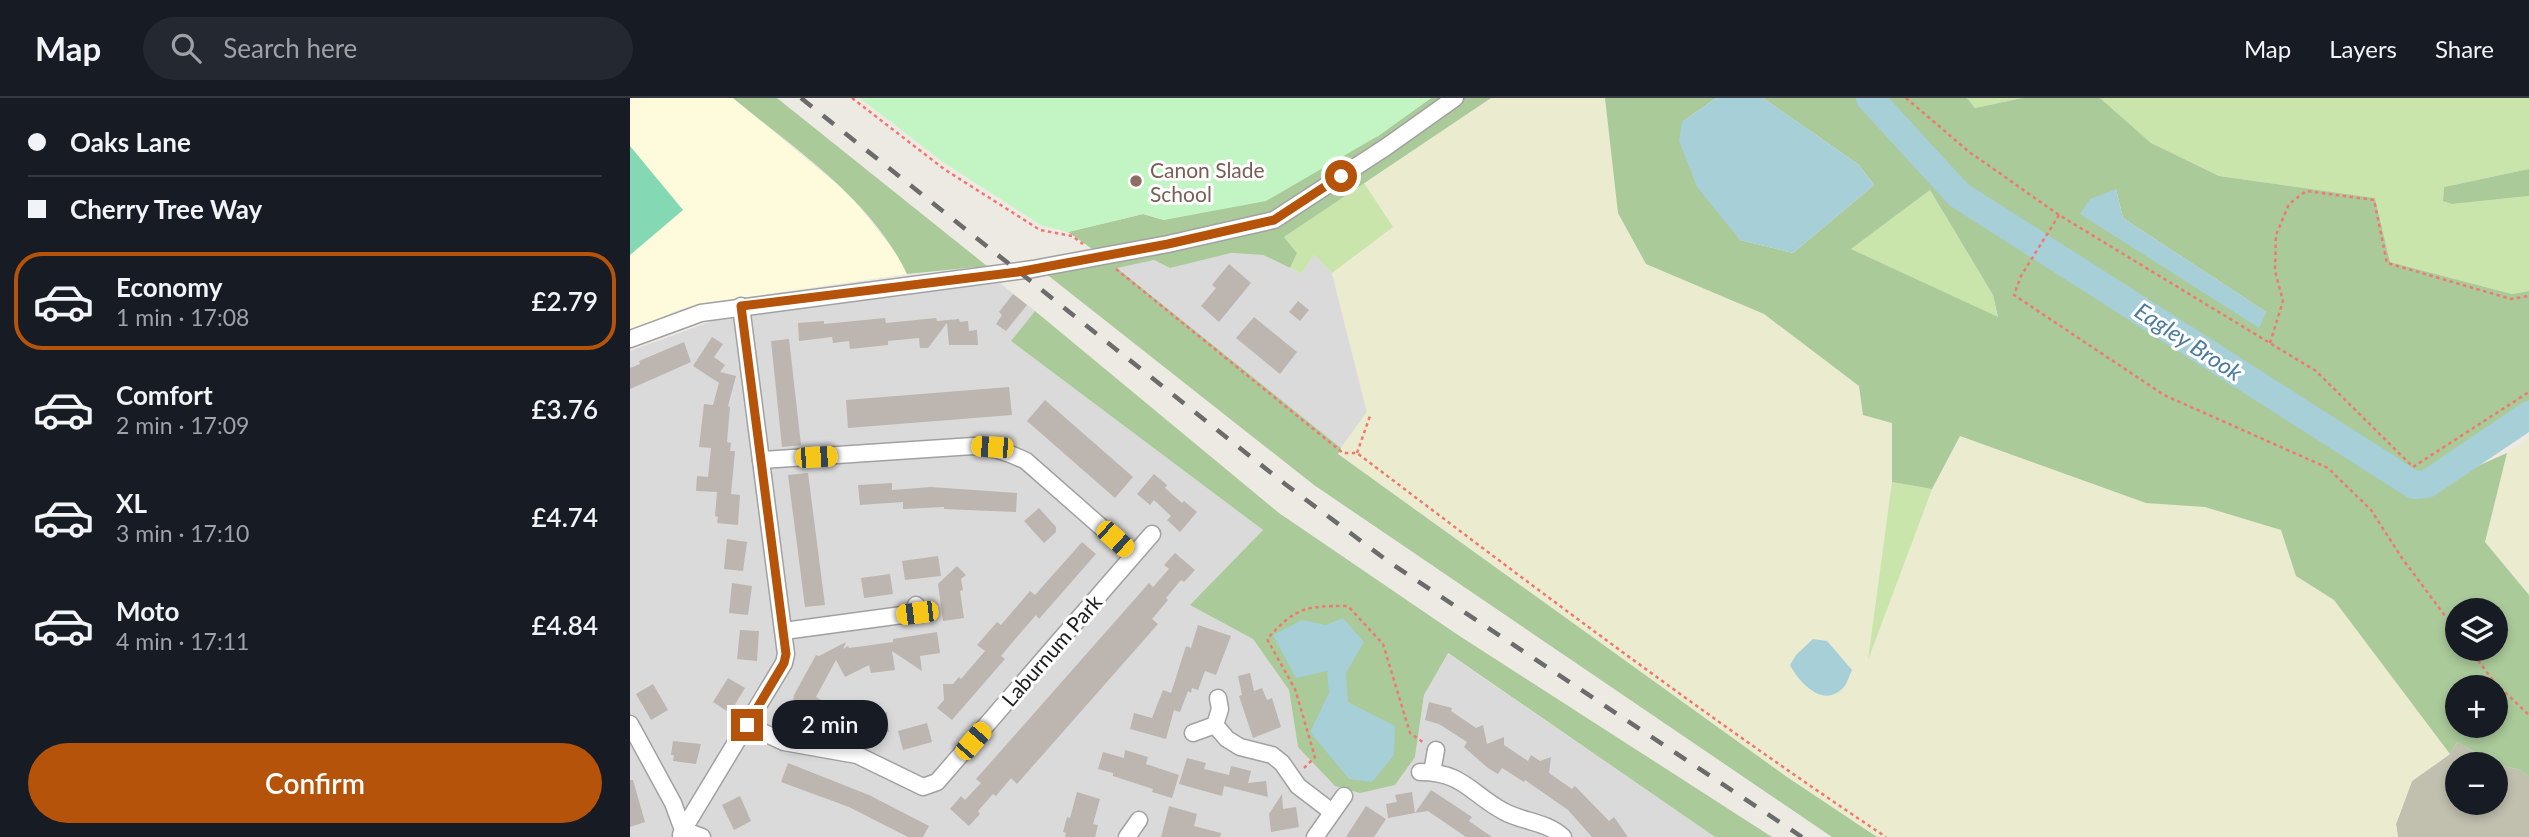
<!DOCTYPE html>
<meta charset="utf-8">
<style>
body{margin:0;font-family:Lato,sans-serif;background:#242831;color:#f1f3f6;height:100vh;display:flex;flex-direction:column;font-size:26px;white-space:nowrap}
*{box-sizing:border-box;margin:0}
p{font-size:23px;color:#9ea1a6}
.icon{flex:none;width:38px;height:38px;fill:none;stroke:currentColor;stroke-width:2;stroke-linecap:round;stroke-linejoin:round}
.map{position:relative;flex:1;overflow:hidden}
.side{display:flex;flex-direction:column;background:#171b24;width:630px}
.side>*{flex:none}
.banner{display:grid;align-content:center;height:154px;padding:0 28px;background:#171b24}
.fabs{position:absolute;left:1815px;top:500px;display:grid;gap:14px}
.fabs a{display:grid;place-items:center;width:63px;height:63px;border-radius:50%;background:#171b24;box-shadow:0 4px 10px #0003;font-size:35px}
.end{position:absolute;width:32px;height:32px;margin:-16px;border:9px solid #b45309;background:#fff;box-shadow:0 0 0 4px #fff}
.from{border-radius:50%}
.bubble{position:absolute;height:49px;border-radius:24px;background:#171b24;box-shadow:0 4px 10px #0003;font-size:23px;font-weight:600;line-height:49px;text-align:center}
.car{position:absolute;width:21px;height:42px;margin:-21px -10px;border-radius:9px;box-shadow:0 0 5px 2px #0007;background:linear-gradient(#f5c518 24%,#345 0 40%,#f5c518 0 76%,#345 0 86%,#f5c518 0)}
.banner b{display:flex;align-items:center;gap:24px;height:66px;font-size:26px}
.banner b+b{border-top:2px solid #363941}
.banner i{width:18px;height:18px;background:#f1f3f6}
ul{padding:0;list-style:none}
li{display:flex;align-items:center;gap:21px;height:98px;margin:0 14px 10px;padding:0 14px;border:4px solid transparent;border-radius:28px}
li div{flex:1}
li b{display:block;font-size:26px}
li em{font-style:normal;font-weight:600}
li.on{border-color:#b45309}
li>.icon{width:63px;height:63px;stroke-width:1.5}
.cta{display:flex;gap:14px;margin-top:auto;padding:14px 28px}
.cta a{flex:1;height:80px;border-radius:42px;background:#b45309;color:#fff;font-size:28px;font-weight:600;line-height:80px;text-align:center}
header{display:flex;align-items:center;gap:42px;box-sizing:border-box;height:98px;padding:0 35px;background:#171b24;border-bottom:2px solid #363941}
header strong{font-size:33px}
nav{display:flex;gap:38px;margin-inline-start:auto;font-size:24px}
.search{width:490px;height:63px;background:#242831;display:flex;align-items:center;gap:18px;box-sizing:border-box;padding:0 24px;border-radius:38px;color:#9ea1a6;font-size:26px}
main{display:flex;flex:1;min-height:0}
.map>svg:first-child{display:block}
.residential{fill:#dbdada}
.education{fill:#fdfbdc}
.construction{fill:#c1c0af;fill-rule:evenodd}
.farmland{fill:#eaebcf}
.grass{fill:#cae5ab}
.forest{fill:#aaca9a;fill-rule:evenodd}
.park{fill:#c2f5c3}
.pitch{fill:#85d8b4}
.water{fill:#a6cfd8}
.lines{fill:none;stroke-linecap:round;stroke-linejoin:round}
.river{stroke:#a6cfd8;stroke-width:28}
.building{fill:#bdb5b0}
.minor-casing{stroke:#a1a1a1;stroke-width:19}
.path{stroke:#f17870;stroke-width:2.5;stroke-dasharray:3.5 3.5;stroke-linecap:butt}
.minor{stroke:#fff;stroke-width:16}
.rail{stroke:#6b6b6b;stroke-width:4.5;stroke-dasharray:14 14;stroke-linecap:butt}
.route{stroke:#b45309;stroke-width:9}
.education-dot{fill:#8d6e63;stroke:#fff;stroke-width:2.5}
.labels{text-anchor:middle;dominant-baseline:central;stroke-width:6;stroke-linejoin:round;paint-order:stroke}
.education-label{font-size:21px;fill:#785e54;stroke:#fff;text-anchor:start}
.street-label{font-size:21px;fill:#1d1d1d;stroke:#fff}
.water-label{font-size:23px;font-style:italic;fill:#4c7a9f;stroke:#fff}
</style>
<header>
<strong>Map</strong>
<div class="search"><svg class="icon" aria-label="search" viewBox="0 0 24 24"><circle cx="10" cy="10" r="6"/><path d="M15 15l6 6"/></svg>Search here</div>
<nav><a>Map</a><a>Layers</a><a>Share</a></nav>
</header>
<main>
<section class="side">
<div class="banner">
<b><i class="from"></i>Oaks Lane</b>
<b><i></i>Cherry Tree Way</b>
</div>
<ul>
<li class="on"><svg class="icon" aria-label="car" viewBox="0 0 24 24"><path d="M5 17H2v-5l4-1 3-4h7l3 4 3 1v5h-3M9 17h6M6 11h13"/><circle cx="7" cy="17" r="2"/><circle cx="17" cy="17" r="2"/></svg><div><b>Economy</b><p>1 min · 17:08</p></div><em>£2.79</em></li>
<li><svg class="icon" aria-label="car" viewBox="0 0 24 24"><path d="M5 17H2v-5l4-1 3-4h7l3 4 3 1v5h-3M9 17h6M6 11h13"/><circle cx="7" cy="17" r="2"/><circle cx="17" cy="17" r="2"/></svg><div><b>Comfort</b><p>2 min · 17:09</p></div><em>£3.76</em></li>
<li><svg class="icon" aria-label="car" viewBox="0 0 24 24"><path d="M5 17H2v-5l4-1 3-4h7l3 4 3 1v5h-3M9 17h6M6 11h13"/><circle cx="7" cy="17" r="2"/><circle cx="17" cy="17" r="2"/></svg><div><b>XL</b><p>3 min · 17:10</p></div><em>£4.74</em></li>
<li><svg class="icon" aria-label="car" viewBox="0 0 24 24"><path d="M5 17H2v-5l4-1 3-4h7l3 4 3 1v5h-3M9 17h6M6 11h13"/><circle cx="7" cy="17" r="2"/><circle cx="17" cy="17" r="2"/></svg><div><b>Moto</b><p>4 min · 17:11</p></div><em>£4.84</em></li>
</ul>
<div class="cta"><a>Confirm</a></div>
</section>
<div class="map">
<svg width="1899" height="739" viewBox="0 0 1899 739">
<rect width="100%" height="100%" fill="#ede9e3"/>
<g class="residential">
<polygon points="601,155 633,157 671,176 684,157 702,175 737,314 711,350 486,169 524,162 540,170"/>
<polygon points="370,185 405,213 381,243 633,432 561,507 623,541 659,592 668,649 785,659 794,597 817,555 1085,739 0,739 0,253 93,219 310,190"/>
</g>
<polygon class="education" points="0,0 103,0 220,97 269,159 277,176 68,206 48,212 0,234"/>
<path class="construction" d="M1827,644L1865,666L1890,672L1899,679V739H1768L1766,726L1782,683L1820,656ZM1827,667H1866V705H1827Z"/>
<g class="farmland">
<polygon points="861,0 975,0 988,115 1016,166 1134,216 1230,288 1233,317 1262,324 1262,384 1239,558 1302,391 1330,338 1516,405 1575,409 1651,432 1666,478 1704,502 1820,656 1782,683 1766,726 1768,739 1247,739 1157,679 707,355 737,314 702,175 762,129 734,85"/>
<polygon points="1899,341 1899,497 1855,444 1877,355"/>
</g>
<g class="grass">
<polygon points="1337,0 1392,0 1345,10"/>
<polygon points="1470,0 1899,0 1899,71 1814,89 1813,102 1822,106 1899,98 1899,193 1882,196 1760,164 1745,100 1589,78 1521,45"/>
<polygon points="734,85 763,129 702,175 684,157 671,176 660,170 667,155 654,139"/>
<polygon points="1300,92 1363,197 1368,220 1221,151"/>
<polygon points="1262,384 1302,391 1238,562"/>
</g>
<g class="forest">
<path d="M103,0H147L357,168L277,176C241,101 166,52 103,0Z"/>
<polygon points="801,0 861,0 654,139 667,155 660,170 633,157 601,155 540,170 524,162 487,170 711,350 708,356 1157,679 1247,739 1202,739 684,387 415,175 468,155 438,134 513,116 534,122 748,38"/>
<path d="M975,0H1086L1052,24L1110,142L1163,155L1244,87L1229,67L1133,0H1337L1345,10L1392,0H1470L1521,45L1589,78L1745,100L1760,164L1882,196L1899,193V308L1786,383L1664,299L1348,109L1654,315L1785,396L1877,355L1855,444L1899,497V679L1890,672L1865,666L1827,644L1820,656L1704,502L1666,478L1651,432L1575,409L1516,405L1330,338L1302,391L1262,384V325L1233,317L1229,288L1134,216L1016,166L988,115ZM1486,91L1493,120L1636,214L1629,229L1451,116ZM1300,92L1363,197L1368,219L1221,151ZM1827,513H1866V551H1827ZM1827,590H1866V628H1827Z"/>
<polygon points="1899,71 1899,98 1822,106 1813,103 1814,89"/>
<polygon points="405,213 649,415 828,537 1142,739 1085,739 818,555 794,597 785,659 765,687 730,695 705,688 668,649 659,592 623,541 560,507 633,432 381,243"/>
</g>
<polygon class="park" points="230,0 801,0 748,38 636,103 534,122 513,116 438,134 411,127 313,64"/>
<polygon class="pitch" points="0,48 53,112 0,157"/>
<g class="water">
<polygon points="1086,0 1133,0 1229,67 1244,87 1163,155 1110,142 1067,89 1049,43 1052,24"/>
<polygon points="1486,91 1493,120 1636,214 1629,230 1450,116 1460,101"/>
<polygon points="713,520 734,544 716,575 718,604 765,628 764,657 742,684 719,681 680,634 699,595 697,573 666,580 643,537 672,522 696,527"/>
<path d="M1183,541L1197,543L1222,572C1219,578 1217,587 1212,591C1192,610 1169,584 1160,567L1166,557Z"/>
</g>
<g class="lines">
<polyline class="river" points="1240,0 1329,97 1784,387 1797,386 1899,317"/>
</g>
<g class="building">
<polygon points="599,166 621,185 589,224 571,208 586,190 582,187"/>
<polygon points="383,196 397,207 376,233 366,226 372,217 369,214"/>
<polygon points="668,203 679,212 670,223 659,214"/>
<polygon points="624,219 667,254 650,276 606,240"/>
<polygon points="255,220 256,225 306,220 307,223 329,221 330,224 338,223 339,233 347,232 348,247 319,247 317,225 298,250 290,250 289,240 258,243 258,247 220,251 219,243 203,245 202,239 169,243 168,225 194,223 194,226"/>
<polygon points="82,239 93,246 84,259 95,267 90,274 106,278 98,308 100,309 97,344 101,345 100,353 105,353 101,396 110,397 108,427 87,425 88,419 85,418 87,394 66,393 67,378 78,379 81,350 69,349 74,306 83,307 89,285 63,268"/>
<polygon points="159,241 171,347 152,349 141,243"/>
<polygon points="54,244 61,264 0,291 0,270 10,266 9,263"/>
<polygon points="379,289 382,317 218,330 216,302"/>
<polygon points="415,302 503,379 485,400 397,323"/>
<polygon points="178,375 195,507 175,509 158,377"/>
<polygon points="524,376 537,387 535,390 552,405 554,403 567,414 550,434 537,422 541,418 524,402 520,407 507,396"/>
<polygon points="262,385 262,392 301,389 387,395 386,414 314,411 314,409 273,411 273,404 230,407 228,387"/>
<polygon points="409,410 426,429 426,434 414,445 394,423"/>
<polygon points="97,441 117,444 113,473 94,471"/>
<polygon points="452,444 466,456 409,521 406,517 386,540 371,558 375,561 322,622 307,610 314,602 313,586 323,586 329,579 331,581 355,553 347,547 367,524 371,527 400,493 405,497"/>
<polygon points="545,455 565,472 554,484 551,482 536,500 538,502 522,521 528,526 387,686 381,680 366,698 363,696 348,713 350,716 339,728 320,711 331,698 335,702 351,685 346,681 519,485 523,489 539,471 534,467"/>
<polygon points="308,458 311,478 275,482 272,463"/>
<polygon points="327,468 336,477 331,481 333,492 330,493 334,520 313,523 308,486"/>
<polygon points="260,476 263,496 234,500 231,480"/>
<polygon points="102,485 122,488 118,517 99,515"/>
<polygon points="568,527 601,538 586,577 575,573 568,592 562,590 561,595 558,593 550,614 544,612 536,641 500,631 504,615 522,620 533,592 541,595 556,548 561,550"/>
<polygon points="110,532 129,533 127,563 107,561"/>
<polygon points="307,534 310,555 290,558 292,573 262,553 265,572 241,575 239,567 215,579 206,562 186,599 210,613 212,610 225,618 215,635 178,613 177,622 161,621 164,597 186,557 189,558 216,544 213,551 218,548 219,550 263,544 263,541"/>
<polygon points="620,575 624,593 632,590 637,602 642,600 651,629 623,640 609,598 612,597 608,578"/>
<polygon points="98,580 115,590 100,615 83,604"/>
<polygon points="23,586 38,612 21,622 6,596"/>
<polygon points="799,604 822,610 821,613 846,630 853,627 857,646 874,639 874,647 898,663 901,657 910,663 921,659 919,675 942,691 945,688 979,723 984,719 998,739 962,739 938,712 895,682 894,684 872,670 868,676 858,670 834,649 837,644 809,626 795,622"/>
<polygon points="257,614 259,634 237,637 235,616"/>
<polygon points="297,625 302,644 273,652 268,633"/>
<polygon points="43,643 71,646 66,666 43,663 44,657 41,657"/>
<polygon points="495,652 518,659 516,666 549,677 542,700 522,694 523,691 483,678 483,675 468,671 473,654 494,660"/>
<polygon points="557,660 576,665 574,671 599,677 601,668 621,673 618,685 636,683 638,699 594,688 592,698 549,686"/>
<polygon points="158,665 239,697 299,728 293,739 278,739 219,709 151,684"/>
<polygon points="0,682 3,682 15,724 0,729"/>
<polygon points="801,692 842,719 839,723 862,739 836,739 798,713 785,715"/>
<polygon points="447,694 470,701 463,726 468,727 465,739 435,739 436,735 433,734 437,719 440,720"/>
<polygon points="782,694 785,715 758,720 756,706 767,704 765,697"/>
<polygon points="652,696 653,711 666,709 669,729 641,734 639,716"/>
<polygon points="110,698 121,723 104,732 92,707"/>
<polygon points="539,708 567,716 564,728 591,735 590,739 531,739"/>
<polygon points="736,708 756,721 744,739 716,739"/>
</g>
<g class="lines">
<g class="minor-casing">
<g id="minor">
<polyline points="0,241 71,215 403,171 538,146 644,122 756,49 825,0"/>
<path d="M131,362L343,348C363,349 378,354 396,363L503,457"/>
<polyline points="154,533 287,515 286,507"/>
<polyline points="0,626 43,705 53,732 51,737"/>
<polyline points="117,627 154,644 227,657 293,689 307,684 522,436"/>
<polyline points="585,627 597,641 610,649 642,657 652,665 668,688 702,714"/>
<polyline points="563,635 585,627 590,611 588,600"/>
<path d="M790,674C833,674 840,695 873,713C892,724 916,723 933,739"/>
<polyline points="802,674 806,652"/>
<polyline points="72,739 53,732 154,565 156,556 111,208"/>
<polyline points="497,739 509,722"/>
<polyline points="685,739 714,698"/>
</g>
</g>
<g class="path">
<polyline points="222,0 314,71 410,132 442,138 453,146"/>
<polyline points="1276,0 1338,53 1429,117 1686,273 1783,369 1899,294"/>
<polyline points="1429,117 1391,178 1384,197 1534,297 1698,370 1741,412 1772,460 1827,534"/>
<path d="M486,171L713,355H727C901,487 1074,618 1256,739"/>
<polyline points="1640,245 1653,203 1645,173 1646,137 1659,106 1676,93 1744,102 1757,165 1881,201 1899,198"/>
<polyline points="727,355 740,318"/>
<polyline points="1840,551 1864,584 1899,617"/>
<path d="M674,670L685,659L665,591L637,541C666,509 675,508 718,508L753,546L780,635L794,645"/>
</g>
<use href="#minor" class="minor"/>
<polyline class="rail" points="171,0 655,386 759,464 1172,739"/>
</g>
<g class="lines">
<polyline class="route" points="117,627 154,565 156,556 111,208 388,174 538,146 644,122 711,78"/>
</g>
<circle class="education-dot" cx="506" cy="83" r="7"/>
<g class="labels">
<g class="education-label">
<text x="520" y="71">Canon Slade<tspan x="520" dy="24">School</tspan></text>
</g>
<g class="street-label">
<text transform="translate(421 552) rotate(-49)">Laburnum Park</text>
</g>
<g class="water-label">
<text transform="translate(1559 243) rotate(33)">Eagley Brook</text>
</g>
</g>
</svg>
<div class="fabs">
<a><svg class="icon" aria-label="layers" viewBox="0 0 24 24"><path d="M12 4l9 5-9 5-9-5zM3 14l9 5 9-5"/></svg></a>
<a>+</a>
<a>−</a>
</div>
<i class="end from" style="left:711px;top:78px"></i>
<i class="end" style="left:117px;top:627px"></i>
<div class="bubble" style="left:142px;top:602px;width:116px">2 min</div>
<i class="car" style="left:362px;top:349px;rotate:273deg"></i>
<i class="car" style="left:186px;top:359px;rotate:87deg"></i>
<i class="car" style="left:485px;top:441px;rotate:132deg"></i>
<i class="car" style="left:287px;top:515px;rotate:263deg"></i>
<i class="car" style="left:343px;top:643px;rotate:41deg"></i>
</div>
</main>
